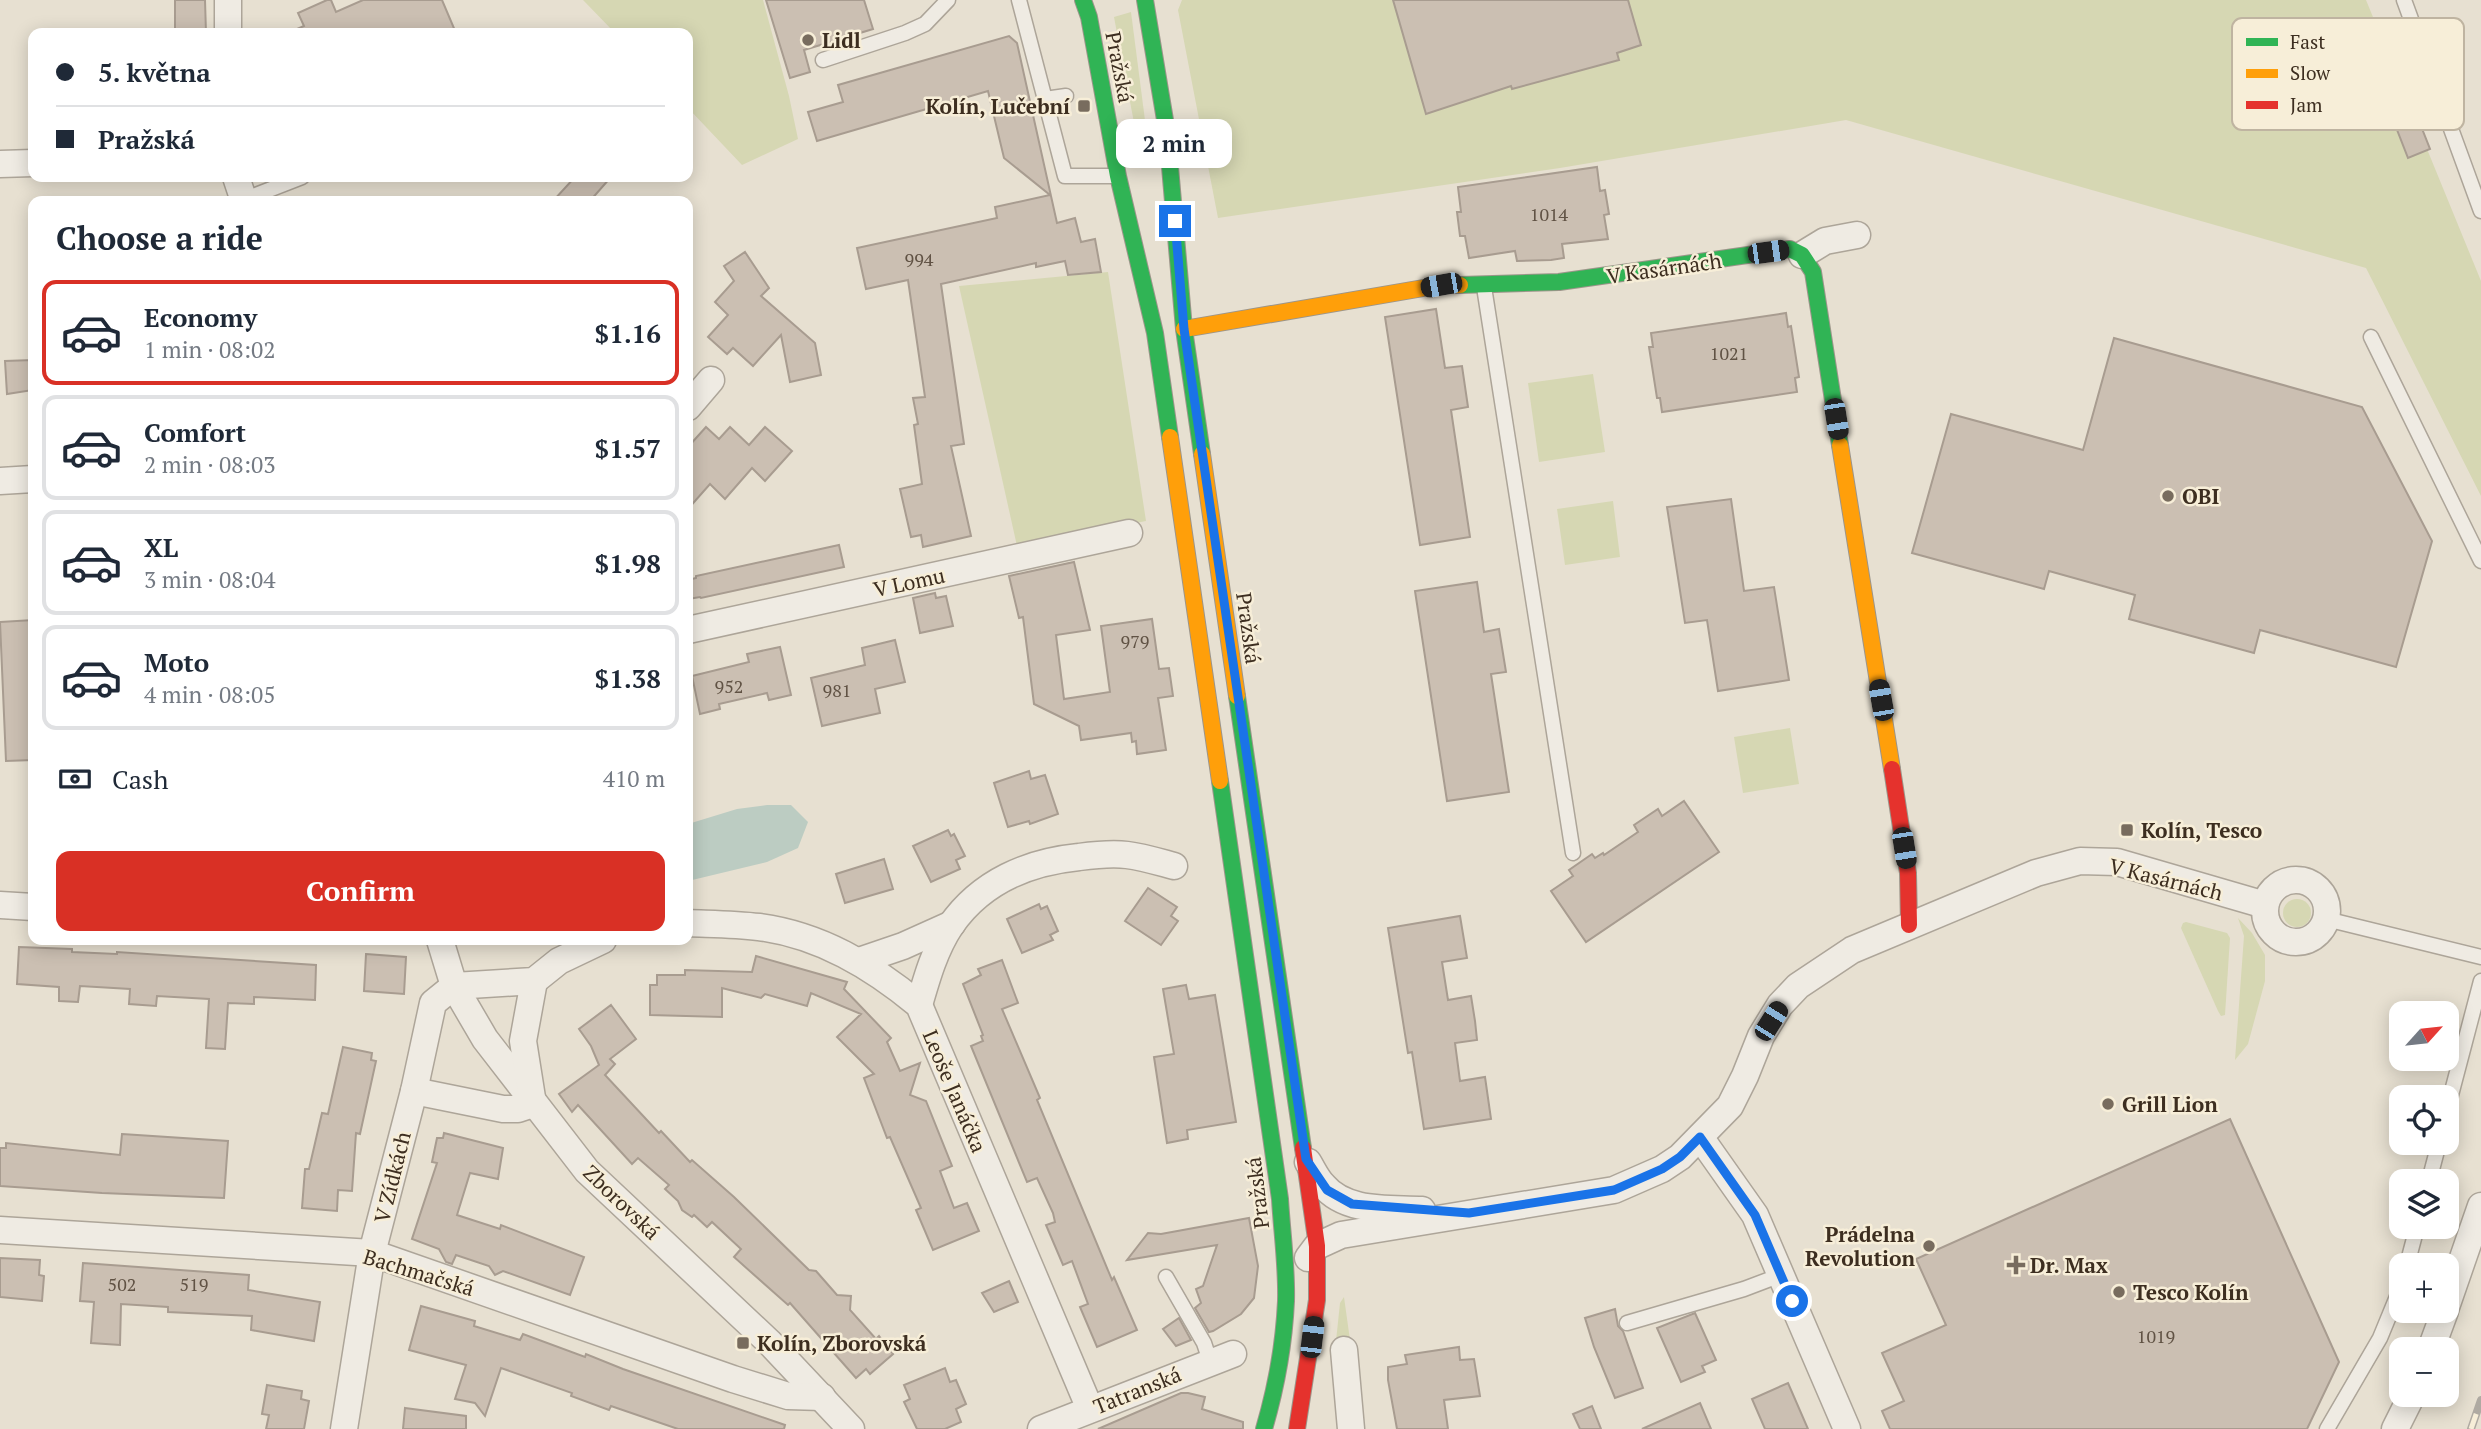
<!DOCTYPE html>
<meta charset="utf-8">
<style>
body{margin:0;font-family:"PT Serif",serif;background:#f6f6f7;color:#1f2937;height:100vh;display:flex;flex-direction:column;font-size:26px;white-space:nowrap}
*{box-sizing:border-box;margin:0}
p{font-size:23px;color:#747a83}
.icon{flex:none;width:38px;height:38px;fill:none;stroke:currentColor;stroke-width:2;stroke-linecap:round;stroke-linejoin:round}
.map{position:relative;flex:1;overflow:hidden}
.sheet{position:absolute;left:28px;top:196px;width:665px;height:749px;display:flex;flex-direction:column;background:#fff;border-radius:14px;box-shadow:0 4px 18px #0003}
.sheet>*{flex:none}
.top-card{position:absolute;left:28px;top:28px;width:665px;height:154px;border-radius:14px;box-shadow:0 4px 18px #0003;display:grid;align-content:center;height:154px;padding:0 28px;background:#fff}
.needle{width:46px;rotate:63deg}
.buttons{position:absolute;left:2389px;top:1001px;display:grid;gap:14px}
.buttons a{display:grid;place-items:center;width:70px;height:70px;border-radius:14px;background:#fff;box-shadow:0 4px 18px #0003;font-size:35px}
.end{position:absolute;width:32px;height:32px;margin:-16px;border:9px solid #1a73e8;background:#fff;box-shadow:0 0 0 4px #fff}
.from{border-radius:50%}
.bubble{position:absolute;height:49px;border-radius:14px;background:#fff;box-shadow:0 4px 18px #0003;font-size:23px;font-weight:800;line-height:49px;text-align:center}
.car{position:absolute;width:21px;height:42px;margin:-21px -10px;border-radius:9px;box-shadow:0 0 5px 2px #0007;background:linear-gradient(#222 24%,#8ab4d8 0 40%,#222 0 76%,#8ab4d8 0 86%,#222 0)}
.top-card b{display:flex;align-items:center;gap:24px;height:66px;font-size:26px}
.top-card b+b{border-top:2px solid #e0e1e3}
.top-card i{width:18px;height:18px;background:#1f2937}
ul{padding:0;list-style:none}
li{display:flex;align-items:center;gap:21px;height:105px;margin:0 14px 10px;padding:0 14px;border:4px solid #e0e1e3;border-radius:14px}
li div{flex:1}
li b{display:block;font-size:26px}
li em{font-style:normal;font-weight:800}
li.selected{border-color:#d93025}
li>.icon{width:63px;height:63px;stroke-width:1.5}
h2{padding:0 28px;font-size:32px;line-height:84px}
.pay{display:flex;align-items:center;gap:18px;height:77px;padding:0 28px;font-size:26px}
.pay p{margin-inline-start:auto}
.cta{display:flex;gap:14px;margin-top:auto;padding:14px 28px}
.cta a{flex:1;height:80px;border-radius:14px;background:#d93025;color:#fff;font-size:28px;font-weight:800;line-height:80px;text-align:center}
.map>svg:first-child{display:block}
.green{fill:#d6d7b3}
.water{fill:#bcccc2}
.building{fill:#cbbfb2;stroke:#a89c90;stroke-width:2}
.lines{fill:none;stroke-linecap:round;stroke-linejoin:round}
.lane-casing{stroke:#ada599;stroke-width:17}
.street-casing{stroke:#ada599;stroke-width:29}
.fast-casing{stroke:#9c958a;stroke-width:18}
.slow-casing{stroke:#9c958a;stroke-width:18}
.jam-casing{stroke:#9c958a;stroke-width:18}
.lane{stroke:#efebe3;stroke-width:14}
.street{stroke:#efebe3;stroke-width:26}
.fast{stroke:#30b455;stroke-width:16}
.slow{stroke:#ff9f0a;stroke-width:16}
.jam{stroke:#e5322d;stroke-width:16}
.rail-casing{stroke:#afaaa2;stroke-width:8}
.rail{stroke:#f7eed8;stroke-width:5;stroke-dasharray:16;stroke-linecap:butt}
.route{stroke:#1a73e8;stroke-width:9}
.poi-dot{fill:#786c5e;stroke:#f7eed8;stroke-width:2.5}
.labels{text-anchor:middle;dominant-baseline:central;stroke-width:5;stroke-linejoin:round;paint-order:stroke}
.number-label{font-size:18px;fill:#605244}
.poi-label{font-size:21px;font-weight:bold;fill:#3d2e20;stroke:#f7eed8;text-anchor:start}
.street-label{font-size:21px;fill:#3d2e20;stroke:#f7eed8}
.key{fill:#f7eed8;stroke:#bfb4a1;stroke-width:2}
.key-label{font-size:19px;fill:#3d2e20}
</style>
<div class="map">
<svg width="2481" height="1429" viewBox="0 0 2481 1429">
<rect width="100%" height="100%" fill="#e7e0d1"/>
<g class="green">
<polygon points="583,0 763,0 789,96 798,139 742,165 688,108 688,33 615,33"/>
<polygon points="1182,0 2366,0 2481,281 2481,496 2366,268 1846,120 1560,168 1218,218 1178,10"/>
<polygon points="1131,12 1146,128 1135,128 1114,17"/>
<polygon points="1108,272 1146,521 1017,546 959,286"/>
<polygon points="1593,374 1605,452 1539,462 1528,383"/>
<polygon points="1613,501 1620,557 1565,565 1557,509"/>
<polygon points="1790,728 1799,784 1743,793 1734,737"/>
<circle cx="2297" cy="913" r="14"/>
<polygon points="2238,918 2252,933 2265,955 2265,981 2248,1044 2235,1060 2244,936"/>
<polygon points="2186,922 2227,933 2230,938 2225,1015 2221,1016 2218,1011 2181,928 2183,923"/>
<polygon points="1344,1297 1350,1340 1336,1341 1340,1303"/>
</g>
<polygon class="water" points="767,805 791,805 808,822 798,848 767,862 688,881 688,824 737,809"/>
<g class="building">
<polygon points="175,0 205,0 206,33 175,33"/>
<polygon points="327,0 331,0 336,12 363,0 442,0 456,33 288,33 304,26 298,13"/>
<polygon points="766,0 864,0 873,29 804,50 810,72 790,78"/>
<polygon points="1393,0 1628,0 1641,45 1617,53 1619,60 1512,89 1511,86 1426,114"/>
<polygon points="1009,36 1017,43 1057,223 1075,218 1081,242 1095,239 1101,272 1068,275 1065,261 1036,267 1036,263 941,284 964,444 951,446 971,536 923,547 921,535 911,537 900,489 922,484 914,425 918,424 913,398 925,397 908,280 866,289 857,248 997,218 995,207 1050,195 1004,158 988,91 817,141 808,112 843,102 838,85"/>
<polygon points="2393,55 2430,149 2408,158 2371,63"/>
<polygon points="1597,167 1600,191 1605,190 1609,214 1604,215 1608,239 1562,244 1564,258 1551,260 1517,261 1515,251 1469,258 1465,236 1460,236 1457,212 1461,212 1458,187"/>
<polygon points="575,177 611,177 590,201 553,201"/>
<polygon points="745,252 769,288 761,296 815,343 821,375 790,382 781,335 753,366 733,348 727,354 708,337 728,315 715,302 734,281 724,266"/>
<polygon points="1436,309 1445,368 1462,366 1468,407 1451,410 1470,537 1420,545 1385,317"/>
<polygon points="1786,313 1788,327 1791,326 1799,377 1795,378 1797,392 1662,412 1660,398 1657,398 1649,347 1653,347 1651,333"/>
<polygon points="2114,338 2362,407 2432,541 2396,667 2260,630 2254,653 2129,619 2135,595 2049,571 2044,589 1912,553 1951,414 2083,450"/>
<polygon points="33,360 33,390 7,394 5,361"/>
<polygon points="706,427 719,439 730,427 749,445 765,427 792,451 765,481 752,468 725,499 710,484 688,509 688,447"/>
<polygon points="1731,499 1744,591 1774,587 1789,680 1718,691 1707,620 1685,623 1667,507"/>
<polygon points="839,545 844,567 701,598 700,597 688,599 688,580 696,578 696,576"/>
<polygon points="1074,562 1090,630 1056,635 1064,699 1110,692 1101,626 1152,619 1159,669 1169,668 1173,696 1158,698 1166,750 1137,754 1136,741 1132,742 1131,733 1081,740 1079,726 1034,704 1023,617 1019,618 1009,576"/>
<polygon points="1477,582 1484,632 1499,629 1506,672 1491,674 1509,792 1447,801 1415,591"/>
<polygon points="935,593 936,598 946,596 953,626 920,633 913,598"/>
<polygon points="33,620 33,760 6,761 0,622"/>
<polygon points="895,640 905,682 875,689 880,713 822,726 811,678 865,665 862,648"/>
<polygon points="780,647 791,695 769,700 767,693 719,704 720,709 700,714 692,676 749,662 747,654"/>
<polygon points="1029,771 1031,779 1045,775 1058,814 1030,824 1029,821 1008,827 994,783"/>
<polygon points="1684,801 1719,852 1586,942 1551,891 1573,876 1569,870 1592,854 1595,858 1603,853 1604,855 1638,832 1634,825 1658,809 1662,816"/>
<polygon points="948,830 951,836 954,834 965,856 956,860 960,869 931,882 913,846"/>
<polygon points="884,859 893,889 845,903 836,874"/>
<polygon points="1148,888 1177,907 1171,916 1178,921 1161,945 1125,921"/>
<polygon points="1039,904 1041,909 1047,906 1058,931 1050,935 1053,940 1022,953 1007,919"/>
<polygon points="1460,916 1467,958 1442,962 1448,1000 1471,996 1475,1021 1477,1040 1455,1043 1460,1081 1485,1077 1491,1119 1424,1129 1412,1052 1408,1053 1388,928"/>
<polygon points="19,947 72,949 72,952 117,954 117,952 316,965 315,1000 254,997 254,1004 228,1003 225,1049 206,1048 209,999 157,996 156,1006 129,1004 130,989 80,986 78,1002 59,1001 59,987 17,984"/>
<polygon points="366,954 406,957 404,994 364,991"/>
<polygon points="756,956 847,982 844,989 891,1038 887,1042 900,1071 920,1063 910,1095 926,1101 952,1166 940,1171 954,1208 967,1203 979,1231 933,1250 916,1210 921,1208 890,1137 887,1138 864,1078 874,1074 837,1037 861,1014 811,993 807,1006 765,994 761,998 722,988 722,1017 650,1015 650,985 657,985 657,975 685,975 685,970 752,972"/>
<polygon points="1002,960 1018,1003 1002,1009 1040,1098 1037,1100 1112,1280 1114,1277 1137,1330 1097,1347 1080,1307 1088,1304 1072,1261 1063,1265 1046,1225 1055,1222 1053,1213 1037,1178 1027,1182 971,1046 983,1041 981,1036 983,1035 963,984 981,975 978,969"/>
<polygon points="1186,985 1189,999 1215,995 1236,1122 1187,1130 1188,1139 1167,1143 1154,1057 1174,1054 1163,989"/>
<polygon points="611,1005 636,1039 610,1059 615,1064 605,1075 659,1133 661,1131 690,1162 692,1160 734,1197 809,1270 816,1271 837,1295 851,1296 850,1310 876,1339 879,1336 893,1354 870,1374 866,1369 856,1378 790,1303 788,1305 734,1257 741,1249 712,1222 707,1227 694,1215 692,1217 682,1210 678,1201 665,1189 669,1185 638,1158 632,1164 578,1105 572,1112 559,1094 599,1065 591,1046 579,1029"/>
<polygon points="343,1047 372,1053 371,1060 376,1061 360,1134 356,1133 352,1191 338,1190 337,1211 302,1208 305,1169 309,1169 322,1113 328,1114"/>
<polygon points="2230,1119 2339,1362 2307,1429 1890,1429 1882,1411 1904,1401 1882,1353 1946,1325 1916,1259"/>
<polygon points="444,1133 503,1148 498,1179 470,1173 457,1215 500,1229 501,1225 584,1257 570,1295 503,1271 495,1275 489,1266 456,1255 452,1264 446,1262 439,1249 412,1239 437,1163 432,1162 437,1138 443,1138"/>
<polygon points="122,1134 228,1141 224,1198 102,1193 0,1186 0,1148 6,1148 6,1143 120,1155"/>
<polygon points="1249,1218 1258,1266 1254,1298 1241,1314 1213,1331 1209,1332 1195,1308 1201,1303 1196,1289 1203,1286 1217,1245 1127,1260 1148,1233 1161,1234"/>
<polygon points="0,1258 40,1260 39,1275 44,1276 42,1301 0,1297"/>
<polygon points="83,1263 249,1275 248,1290 320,1302 314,1341 251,1330 252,1316 168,1312 168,1307 121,1304 120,1345 91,1343 94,1302 80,1301"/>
<polygon points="1009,1281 1018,1302 994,1312 982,1293"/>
<polygon points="421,1306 475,1321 474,1326 520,1340 523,1334 585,1357 586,1354 623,1369 785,1425 784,1429 678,1429 611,1406 609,1410 571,1396 572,1393 501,1368 485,1416 475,1403 455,1399 466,1365 409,1350"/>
<polygon points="1615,1309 1618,1326 1623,1331 1643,1388 1615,1398 1594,1347 1585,1318"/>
<polygon points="1695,1313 1716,1360 1702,1366 1705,1372 1681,1382 1657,1328"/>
<polygon points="1179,1318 1191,1340 1176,1346 1163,1329"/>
<polygon points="1459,1347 1460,1360 1474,1359 1480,1396 1444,1400 1448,1429 1397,1429 1388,1380 1388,1367 1407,1364 1405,1355"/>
<polygon points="945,1368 950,1382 956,1380 966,1404 956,1409 961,1422 945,1429 917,1429 904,1402 910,1399 904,1385"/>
<polygon points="1788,1383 1808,1429 1765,1429 1752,1399"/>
<polygon points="267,1385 302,1391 301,1399 309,1401 304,1429 266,1429 269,1415 262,1414"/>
<polygon points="1181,1393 1188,1393 1205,1397 1202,1409 1243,1422 1243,1429 1098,1429"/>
<polygon points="1700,1403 1711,1429 1642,1429"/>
<polygon points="1592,1406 1601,1429 1580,1429 1573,1414"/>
<polygon points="405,1408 466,1416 466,1429 403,1429"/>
</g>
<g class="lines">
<g class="lane-casing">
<g id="lane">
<polyline points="1019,0 1065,176 1116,176"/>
<polyline points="2404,0 2481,211"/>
<polyline points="823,60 905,33 925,24 948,0"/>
<polyline points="1045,99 1066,96"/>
<polyline points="243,200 302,177"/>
<polyline points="1484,287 1573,853"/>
<polyline points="2371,337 2481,561"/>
<polyline points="2326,919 2481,957"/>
<polyline points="2446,1114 2481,981"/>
<polyline points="2429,1181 2439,1143"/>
<polyline points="2407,1265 2417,1227"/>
<polyline points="1166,1277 1204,1343 1210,1361"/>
<polyline points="1627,1323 1744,1289 1781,1275"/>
<polyline points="2327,1429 2380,1338 2401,1287"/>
</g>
</g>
<g class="street-casing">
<g id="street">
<polyline points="228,0 228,33"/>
<polyline points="0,164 33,163"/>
<polyline points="236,177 244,201"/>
<polyline points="1802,255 1825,241 1857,235"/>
<polyline points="688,407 711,380"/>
<polyline points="0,481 33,479"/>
<polyline points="688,630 1129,533"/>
<circle cx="2296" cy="911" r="31"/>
<polyline points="0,905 33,907"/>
<path d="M688,923C711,924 735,924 759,927C820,935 872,966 919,1005L1090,1409"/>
<polyline points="440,940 454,986 485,1039 587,1171 769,1342 851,1429"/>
<polyline points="859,961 903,946 952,924"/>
<path d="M919,1005C927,977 935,949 951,925C981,882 1028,862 1079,857C1094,855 1112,853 1127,855C1143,857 1159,862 1174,866"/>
<polyline points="414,1091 503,1109 518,1109 533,1104 523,1041 534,981"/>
<polyline points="1700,1137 1755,1215 1847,1429"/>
<path d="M1308,1162C1313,1170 1317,1179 1323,1185C1346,1213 1389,1208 1422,1210"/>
<polyline points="0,1230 372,1253 733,1379 788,1396 822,1397"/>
<polyline points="1308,1258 1317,1246 1341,1235 1614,1190 1662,1169 1680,1157 1730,1106 1745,1076 1761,1036 1780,1005 1798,986 1852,950 2036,873 2080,861 2117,862 2265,905"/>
<polyline points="2446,1307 2481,1206"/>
<polyline points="2431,1349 2445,1311"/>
<polyline points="1344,1350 1351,1429"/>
<polyline points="344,1429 372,1253 414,1091 433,1003 454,986 534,981 559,961 603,940"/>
<polyline points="1041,1429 1233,1354"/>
<polyline points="2395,1429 2412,1395"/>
</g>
</g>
<g class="fast-casing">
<g id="fast">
<polyline points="1083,0 1089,17 1118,176 1155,333 1170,437"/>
<polyline points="1145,0 1167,132 1184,329 1202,454"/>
<polyline points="1460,285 1559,282 1790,249 1802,255 1813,272 1840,445"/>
<polyline points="1237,696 1303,1148"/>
<path d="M1220,781L1280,1199C1282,1233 1287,1267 1286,1301C1284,1345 1276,1388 1264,1429"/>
</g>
</g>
<g class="slow-casing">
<g id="slow">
<polyline points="1184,329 1441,285 1460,285"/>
<polyline points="1170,437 1220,781"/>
<polyline points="1840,445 1892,769"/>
<polyline points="1202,454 1237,696"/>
</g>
</g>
<g class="jam-casing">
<g id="jam">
<polyline points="1892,769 1908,873 1909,925"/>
<polyline points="1297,1429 1317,1300 1317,1246 1303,1148"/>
</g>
</g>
<use href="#lane" class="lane"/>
<use href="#street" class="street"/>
<use href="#fast" class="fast"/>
<use href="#slow" class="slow"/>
<use href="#jam" class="jam"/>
<g class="rail-casing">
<polyline id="rail" points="2471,1429 2481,1400"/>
</g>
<use href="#rail" class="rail"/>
</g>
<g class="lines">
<polyline class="route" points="1175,221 1184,329 1306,1159 1327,1190 1352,1204 1469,1213 1614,1190 1662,1169 1680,1157 1700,1137 1755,1215 1792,1301"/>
</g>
<g class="poi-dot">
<circle cx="808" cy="40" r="7"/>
<rect x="1077" y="99" width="14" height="14" rx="3.5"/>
<circle cx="2168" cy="496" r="7"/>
<rect x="2120" y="823" width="14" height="14" rx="3.5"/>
<circle cx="2108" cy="1104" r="7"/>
<circle cx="1929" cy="1246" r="7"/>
<path d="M2012.5 1254.5h7v7h7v7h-7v7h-7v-7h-7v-7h7z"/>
<circle cx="2119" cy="1292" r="7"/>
<rect x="736" y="1336" width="14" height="14" rx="3.5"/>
</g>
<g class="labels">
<g class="number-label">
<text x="1549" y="214">1014</text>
<text x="919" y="259">994</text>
<text x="1729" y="353">1021</text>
<text x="1135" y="641">979</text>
<text x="729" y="686">952</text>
<text x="837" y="690">981</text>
<text x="122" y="1284">502</text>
<text x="194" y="1284">519</text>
<text x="2156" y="1336">1019</text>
</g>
<g class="poi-label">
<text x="822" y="40">Lidl</text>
<text x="1070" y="106" text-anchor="end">Kolín, Lučební</text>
<text x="2182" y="496">OBI</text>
<text x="2141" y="830">Kolín, Tesco</text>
<text x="2122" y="1104">Grill Lion</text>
<text x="1915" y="1234" text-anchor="end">Prádelna<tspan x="1915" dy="24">Revolution</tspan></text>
<text x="2030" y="1265">Dr. Max</text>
<text x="2133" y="1292">Tesco Kolín</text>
<text x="757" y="1343">Kolín, Zborovská</text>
</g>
<g class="street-label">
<text transform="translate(1120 67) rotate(79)">Pražská</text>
<text transform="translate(1664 268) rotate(-8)">V Kasárnách</text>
<text transform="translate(909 582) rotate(-12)">V Lomu</text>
<text transform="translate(1249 628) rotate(82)">Pražská</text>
<text transform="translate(2166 879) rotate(14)">V Kasárnách</text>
<text transform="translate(955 1091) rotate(67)">Leoše Janáčka</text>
<text transform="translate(392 1177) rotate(-76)">V Zídkách</text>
<text transform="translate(1257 1193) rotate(-97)">Pražská</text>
<text transform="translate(622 1202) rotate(44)">Zborovská</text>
<text transform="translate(419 1272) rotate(17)">Bachmačská</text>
<text transform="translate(1137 1390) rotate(-22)">Tatranská</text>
</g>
</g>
<rect x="2232" y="18" width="232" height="112" rx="10" class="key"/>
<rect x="2246" y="38" width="32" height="8" fill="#30b455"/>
<rect x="2246" y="69" width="32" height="9" fill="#ff9f0a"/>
<rect x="2246" y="101" width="32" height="8" fill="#e5322d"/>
<g class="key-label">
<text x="2290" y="49">Fast</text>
<text x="2290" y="80">Slow</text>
<text x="2290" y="112">Jam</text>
</g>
</svg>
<div class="buttons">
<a><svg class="needle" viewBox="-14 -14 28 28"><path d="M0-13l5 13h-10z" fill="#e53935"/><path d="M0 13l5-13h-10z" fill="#747a83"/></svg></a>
<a><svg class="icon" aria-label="locate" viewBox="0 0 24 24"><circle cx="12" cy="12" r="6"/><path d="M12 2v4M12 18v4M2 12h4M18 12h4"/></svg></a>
<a><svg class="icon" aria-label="layers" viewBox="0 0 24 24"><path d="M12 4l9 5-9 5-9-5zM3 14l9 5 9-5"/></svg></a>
<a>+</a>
<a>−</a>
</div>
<i class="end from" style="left:1792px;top:1301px"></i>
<i class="end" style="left:1175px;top:221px"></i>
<div class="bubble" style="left:1116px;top:119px;width:116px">2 min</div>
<i class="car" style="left:1768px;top:252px;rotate:82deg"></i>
<i class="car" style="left:1441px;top:285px;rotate:260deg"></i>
<i class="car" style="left:1836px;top:419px;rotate:171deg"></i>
<i class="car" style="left:1881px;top:700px;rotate:350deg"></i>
<i class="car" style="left:1904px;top:848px;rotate:171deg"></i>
<i class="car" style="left:1771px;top:1021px;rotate:32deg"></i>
<i class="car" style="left:1312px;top:1337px;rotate:7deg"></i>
<div class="top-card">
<b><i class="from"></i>5. května</b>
<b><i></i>Pražská</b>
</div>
<section class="sheet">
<h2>Choose a ride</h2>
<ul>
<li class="selected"><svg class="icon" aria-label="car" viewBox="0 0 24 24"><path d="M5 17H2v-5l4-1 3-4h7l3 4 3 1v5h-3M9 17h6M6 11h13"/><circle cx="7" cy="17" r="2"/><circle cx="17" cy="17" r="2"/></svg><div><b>Economy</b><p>1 min · 08:02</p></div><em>$1.16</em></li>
<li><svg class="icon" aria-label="car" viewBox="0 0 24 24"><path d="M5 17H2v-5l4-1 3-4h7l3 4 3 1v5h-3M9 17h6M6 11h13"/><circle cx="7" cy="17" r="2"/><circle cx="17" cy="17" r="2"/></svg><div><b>Comfort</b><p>2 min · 08:03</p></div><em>$1.57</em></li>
<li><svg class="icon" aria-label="car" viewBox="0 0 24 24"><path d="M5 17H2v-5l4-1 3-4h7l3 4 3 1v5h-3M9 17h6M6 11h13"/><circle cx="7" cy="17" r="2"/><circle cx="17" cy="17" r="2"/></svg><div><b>XL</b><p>3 min · 08:04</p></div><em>$1.98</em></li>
<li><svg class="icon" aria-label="car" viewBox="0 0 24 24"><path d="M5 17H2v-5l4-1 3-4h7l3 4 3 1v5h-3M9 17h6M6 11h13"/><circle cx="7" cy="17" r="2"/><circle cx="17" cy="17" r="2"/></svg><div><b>Moto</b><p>4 min · 08:05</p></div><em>$1.38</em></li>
</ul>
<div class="pay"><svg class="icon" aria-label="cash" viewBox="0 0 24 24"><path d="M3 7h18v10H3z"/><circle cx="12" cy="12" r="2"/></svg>Cash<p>410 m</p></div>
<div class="cta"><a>Confirm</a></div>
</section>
</div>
